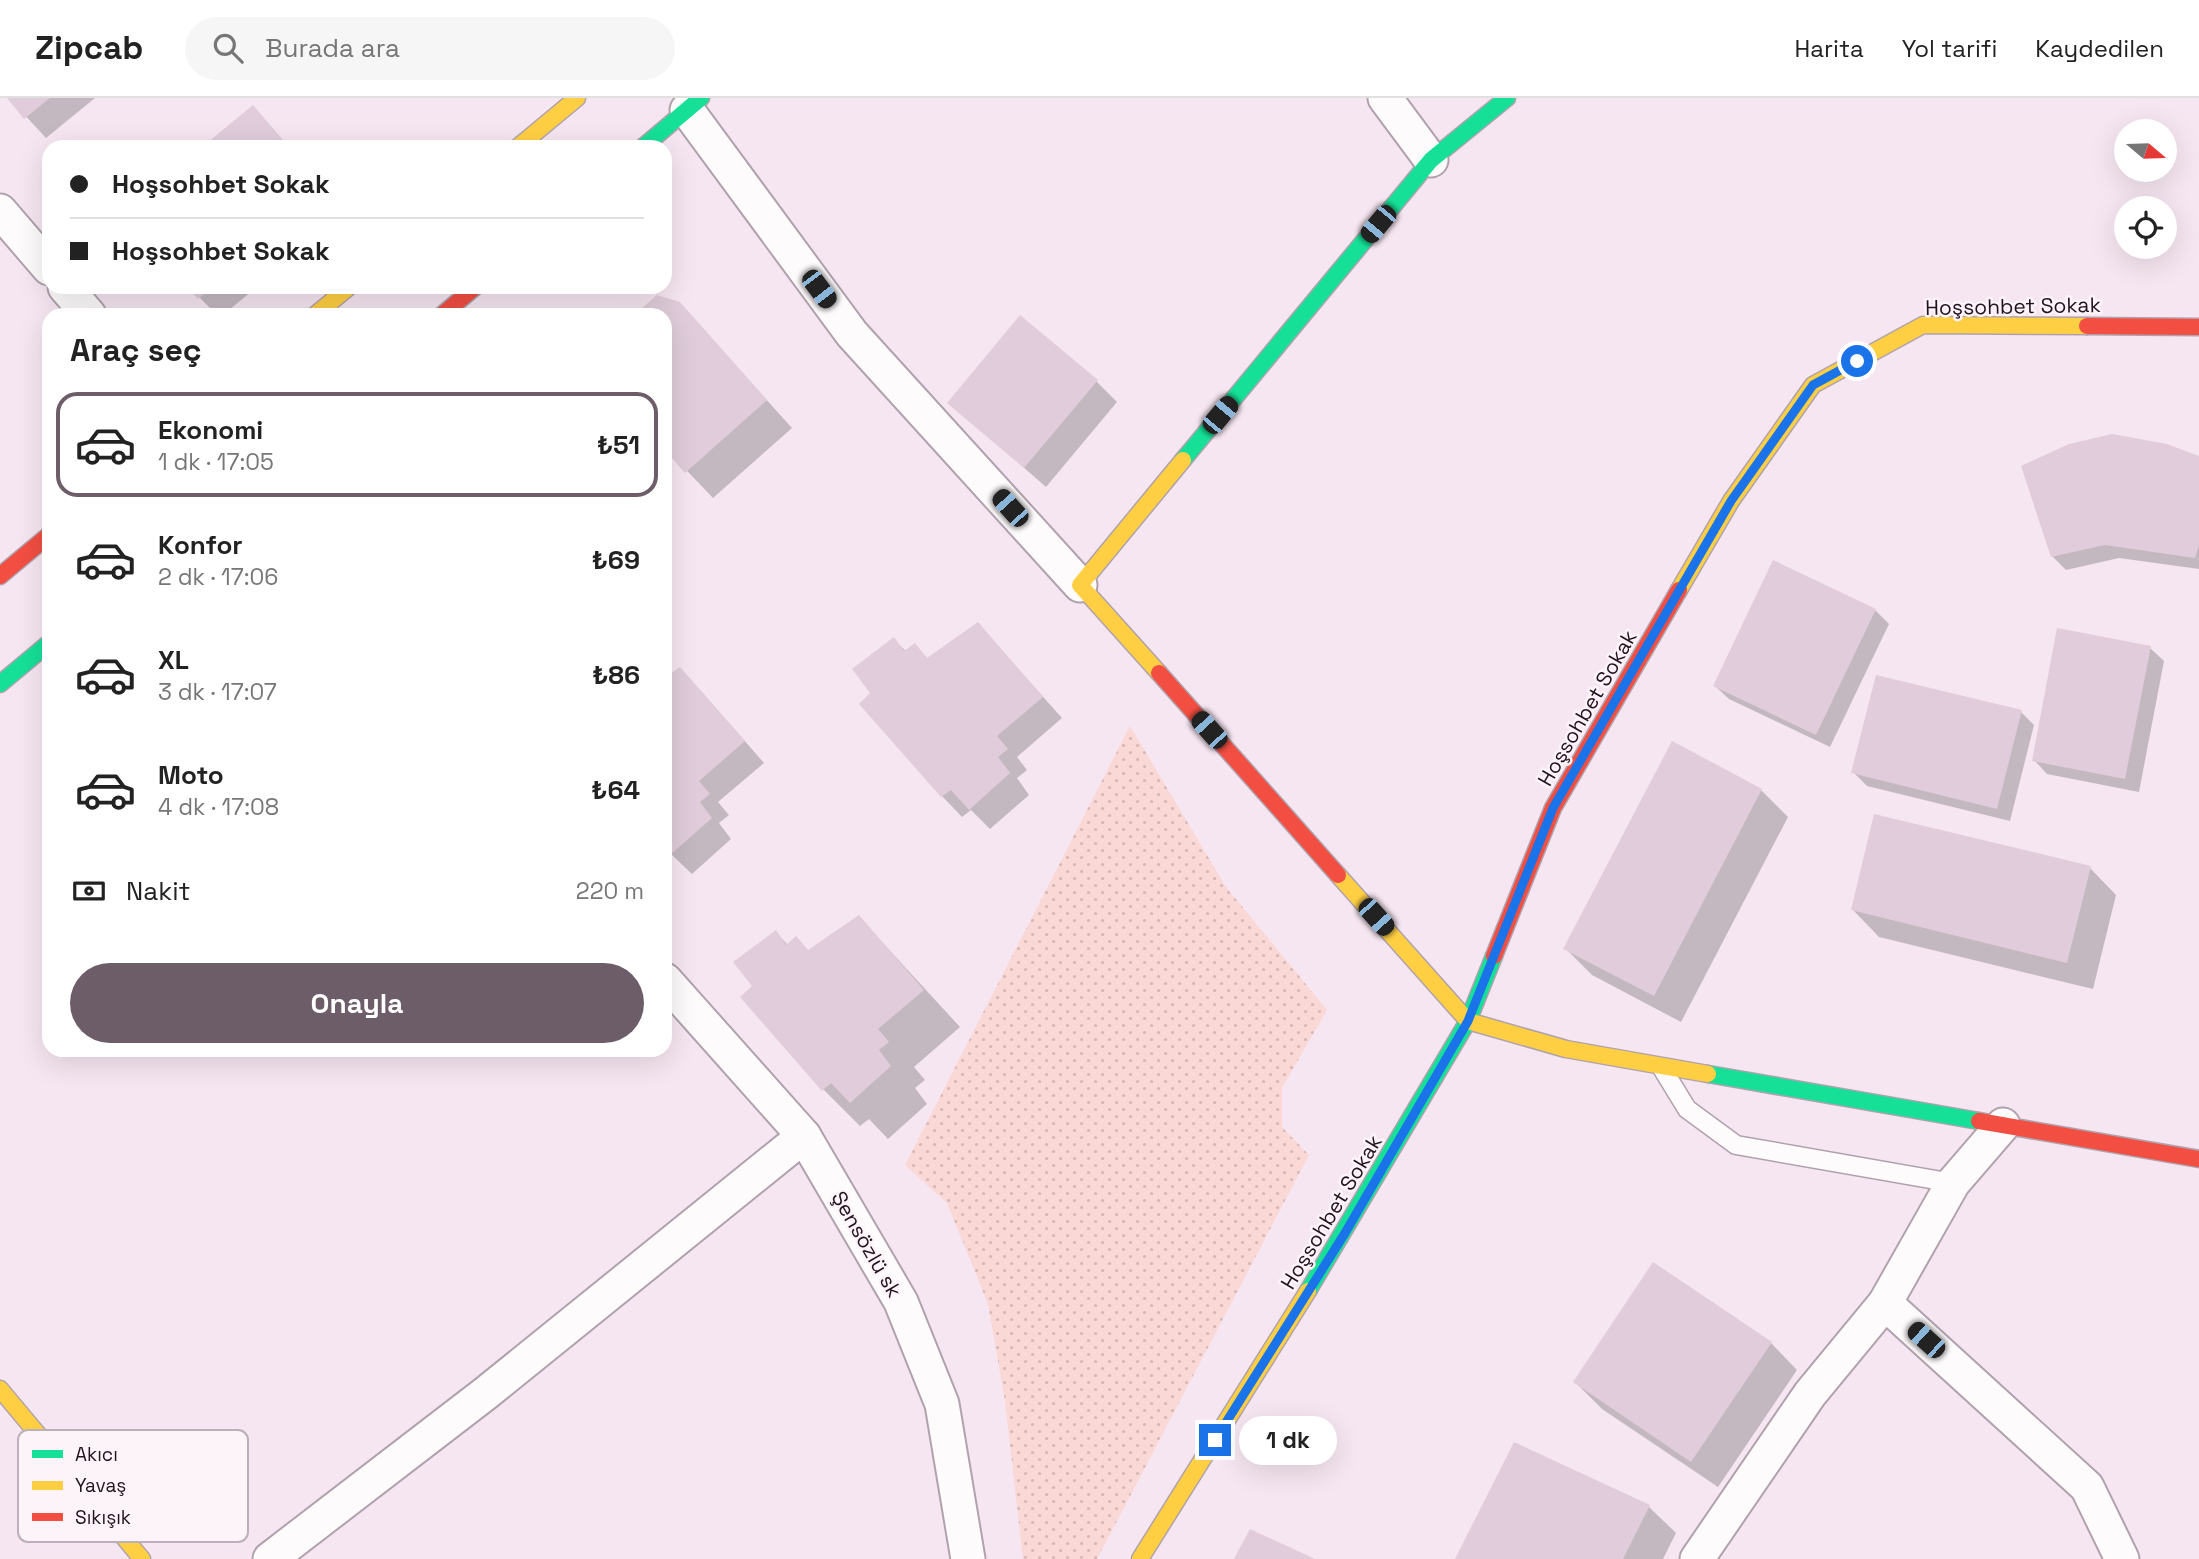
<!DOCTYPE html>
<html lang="tr">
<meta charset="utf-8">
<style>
body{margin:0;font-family:"Space Grotesk",sans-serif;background:#f6f6f6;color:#222;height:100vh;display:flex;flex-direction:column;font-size:26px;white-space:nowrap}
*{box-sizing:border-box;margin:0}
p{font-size:23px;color:#767676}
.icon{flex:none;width:38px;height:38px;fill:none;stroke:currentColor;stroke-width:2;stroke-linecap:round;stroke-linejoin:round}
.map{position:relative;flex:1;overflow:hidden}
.side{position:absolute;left:42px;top:210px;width:630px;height:749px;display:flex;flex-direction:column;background:#fff;border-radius:21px;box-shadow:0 7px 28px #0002}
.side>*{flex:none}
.guide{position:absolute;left:42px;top:42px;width:630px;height:154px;border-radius:21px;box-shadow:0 7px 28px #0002;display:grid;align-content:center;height:154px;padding:0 28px;background:#fff}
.needle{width:46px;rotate:109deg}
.buttons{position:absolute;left:2114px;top:21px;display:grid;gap:14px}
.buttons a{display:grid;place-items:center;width:63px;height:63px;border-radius:50%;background:#fff;box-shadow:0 7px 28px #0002;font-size:35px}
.end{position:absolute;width:32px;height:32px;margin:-16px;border:9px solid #1a73e8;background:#fff;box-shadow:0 0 0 4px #fff}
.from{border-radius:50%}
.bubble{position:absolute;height:49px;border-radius:24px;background:#fff;box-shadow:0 7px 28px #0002;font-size:23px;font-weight:700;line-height:49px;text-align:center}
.car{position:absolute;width:21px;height:42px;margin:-21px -10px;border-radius:9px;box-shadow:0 0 5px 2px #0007;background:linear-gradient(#222 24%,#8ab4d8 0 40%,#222 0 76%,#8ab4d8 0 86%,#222 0)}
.guide b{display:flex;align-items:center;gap:24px;height:66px;font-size:26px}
.guide b+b{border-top:2px solid #e0e0e0}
.guide i{width:18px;height:18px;background:#222}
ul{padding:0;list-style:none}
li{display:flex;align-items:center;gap:21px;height:105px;margin:0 14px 10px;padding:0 14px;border:4px solid transparent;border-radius:21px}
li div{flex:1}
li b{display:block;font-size:26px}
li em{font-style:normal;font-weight:700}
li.selected{border-color:#6c5d68}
li>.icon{width:63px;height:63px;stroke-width:1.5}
h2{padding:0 28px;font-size:32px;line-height:84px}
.pay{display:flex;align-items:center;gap:18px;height:77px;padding:0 28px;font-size:26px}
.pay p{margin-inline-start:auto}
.primary-button{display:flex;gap:14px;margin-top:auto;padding:14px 28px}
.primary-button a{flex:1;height:80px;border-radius:42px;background:#6c5d68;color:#fff;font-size:28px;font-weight:700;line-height:80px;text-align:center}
header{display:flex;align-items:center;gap:42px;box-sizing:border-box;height:98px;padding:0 35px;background:#fff;border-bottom:2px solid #e0e0e0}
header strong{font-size:33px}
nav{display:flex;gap:38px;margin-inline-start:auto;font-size:24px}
.search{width:490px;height:63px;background:#f6f6f6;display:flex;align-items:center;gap:18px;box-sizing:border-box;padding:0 24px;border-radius:38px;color:#767676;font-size:26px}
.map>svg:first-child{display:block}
.park{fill:url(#park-dots)}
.shadow{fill:#0003}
.building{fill:#e0ccda}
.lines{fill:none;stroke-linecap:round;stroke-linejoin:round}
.lane-casing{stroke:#b0a2ac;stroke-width:21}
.street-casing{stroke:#b0a2ac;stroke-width:37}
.fast-casing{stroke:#b0a2ac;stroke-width:19}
.slow-casing{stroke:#b0a2ac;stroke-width:19}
.jam-casing{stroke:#b0a2ac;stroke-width:19}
.lane{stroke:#fefbfd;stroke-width:18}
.street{stroke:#fefbfd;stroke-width:33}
.fast{stroke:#16e098;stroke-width:16}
.slow{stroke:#ffcf43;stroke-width:16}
.jam{stroke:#f24e42;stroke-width:16}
.route{stroke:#1a73e8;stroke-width:9}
.labels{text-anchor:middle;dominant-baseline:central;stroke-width:5;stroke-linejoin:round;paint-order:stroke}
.street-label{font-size:21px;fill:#22131e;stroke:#fdf4fa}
.key{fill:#fdf4fa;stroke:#bbb0b8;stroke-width:2}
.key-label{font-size:19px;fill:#22131e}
</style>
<header>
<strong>Zipcab</strong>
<div class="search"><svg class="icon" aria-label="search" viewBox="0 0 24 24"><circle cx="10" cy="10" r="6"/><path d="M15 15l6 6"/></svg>Burada ara</div>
<nav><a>Harita</a><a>Yol tarifi</a><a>Kaydedilen</a></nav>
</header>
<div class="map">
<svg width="2199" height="1461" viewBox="0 0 2199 1461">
<defs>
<pattern id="park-dots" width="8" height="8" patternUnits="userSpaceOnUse" patternTransform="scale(1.75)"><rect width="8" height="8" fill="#fad8d5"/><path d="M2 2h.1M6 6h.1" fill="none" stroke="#d6b8b6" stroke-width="1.8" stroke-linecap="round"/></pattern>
</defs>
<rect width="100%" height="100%" fill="#f6e6f1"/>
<polygon class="park" points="1130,628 1226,789 1327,912 1282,990 1282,1029 1309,1057 1097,1461 1023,1461 1005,1303 988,1206 947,1105 905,1067"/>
<g class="shadow">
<polygon points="9,0 95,0 46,40"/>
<polygon points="189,189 257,189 223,217 217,217"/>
<polygon points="679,205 792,330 713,400 668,353 665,356 665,217 636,217"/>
<polygon points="1096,283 1117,304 1046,389 949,304"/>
<polygon points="2199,360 2199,471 2119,460 2066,472 2052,458"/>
<polygon points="1875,512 1889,526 1830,649 1729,601 1715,588"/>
<polygon points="978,526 1062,620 1017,659 1027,672 1017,680 1029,697 990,731 971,712 962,719 942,698 873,595 894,542 907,554 915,548 928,561"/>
<polygon points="2150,550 2164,563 2139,694 2047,676 2034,662"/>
<polygon points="665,581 700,592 764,665 718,704 729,717 719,725 731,741 692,776 672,757 665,763"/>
<polygon points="2021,614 2034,627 2010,723 1867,688 1853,674"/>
<polygon points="1761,692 1788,719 1681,924 1592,877 1565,850"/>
<polygon points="2090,770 2116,797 2093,891 1879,839 1853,812"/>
<polygon points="859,819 960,929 914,969 925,982 915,990 927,1006 888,1041 869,1021 860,1028 823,991 754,889 776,835 788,847 809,854"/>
<polygon points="1771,1245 1797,1272 1718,1389 1602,1311 1575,1284"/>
<polygon points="1649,1409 1676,1435 1663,1461 1457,1461"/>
</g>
<g class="building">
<polygon points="7,0 50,0 24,21"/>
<polygon points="253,7 289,49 202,49"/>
<polygon points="187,189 212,189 198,201"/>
<polygon points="657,197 680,204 767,302 685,375 665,352 665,217 634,217"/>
<polygon points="1020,217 1098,282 1024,370 947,305"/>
<polygon points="2112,336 2167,346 2199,358 2199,447 2195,460 2105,447 2051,459 2021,368 2069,346"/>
<polygon points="1773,462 1876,511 1816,637 1713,588"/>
<polygon points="978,524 1043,599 997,638 1008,651 998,659 1010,675 969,712 951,692 941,699 859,606 870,595 852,571 894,539 904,553 915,545 927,560"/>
<polygon points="2057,530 2151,548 2125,681 2032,663"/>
<polygon points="680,569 745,643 699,683 710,696 700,704 712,720 670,757 665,751 665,579"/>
<polygon points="1876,577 2022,612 1997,711 1851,675"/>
<polygon points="1672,643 1762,691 1654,898 1563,851"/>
<polygon points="1874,716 2091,768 2067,865 1851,812"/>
<polygon points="859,817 924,892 878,931 889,944 879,952 891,968 850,1005 831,985 822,993 740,899 752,888 733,864 776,832 786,847 796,838 808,852"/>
<polygon points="1653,1164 1772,1244 1691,1364 1573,1284"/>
<polygon points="1514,1344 1650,1407 1623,1461 1455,1461"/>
<polygon points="1250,1431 1315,1461 1234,1461"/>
</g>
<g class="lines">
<g class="lane-casing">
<polyline id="lane" points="1662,970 1687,1011 1736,1047 1953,1085"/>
</g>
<g class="street-casing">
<g id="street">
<polyline points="1385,0 1431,62"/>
<polyline points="687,12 852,236 1080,487"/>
<polyline points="0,113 49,170"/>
<polyline points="65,189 89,217"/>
<polyline points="665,882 804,1038 901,1204 942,1306 968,1461"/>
<polyline points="1885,1205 2087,1389 2122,1461"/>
<polyline points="270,1461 486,1295 804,1038"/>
<polyline points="1697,1461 1810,1296 1885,1205 1953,1085 2003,1027"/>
</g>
</g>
<g class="fast-casing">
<g id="fast">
<polyline points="643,49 701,0"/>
<polyline points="1183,362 1431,62 1507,0"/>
<polyline points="0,586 49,545"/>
<polyline points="1708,976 1979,1023"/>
<polyline points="1308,1193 1468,923 1494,858"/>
</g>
</g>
<g class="slow-casing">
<g id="slow">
<polyline points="518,49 577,0"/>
<polyline points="315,217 349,189"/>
<polyline points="1679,492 1731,403 1813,287 1923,227 2087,228"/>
<polyline points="1159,575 1080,487 1183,362"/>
<polyline points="1338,777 1468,923 1566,951 1708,976"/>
<polyline points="0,1291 142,1461"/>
<polyline points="1140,1461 1308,1193"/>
</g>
</g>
<g class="jam-casing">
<g id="jam">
<polyline points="442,217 475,189"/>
<polyline points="2087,228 2199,229"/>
<polyline points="0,478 49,437"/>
<polyline points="1159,575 1338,777"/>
<polyline points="1494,858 1553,710 1679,492"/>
<polyline points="1979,1023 2199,1061"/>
</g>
</g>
<use href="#lane" class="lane"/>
<use href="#street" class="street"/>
<use href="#fast" class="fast"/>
<use href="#slow" class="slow"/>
<use href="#jam" class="jam"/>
</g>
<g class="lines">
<polyline class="route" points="1215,1342 1345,1135 1468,923 1553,710 1731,403 1813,287 1857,263"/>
</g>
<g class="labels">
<g class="street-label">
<text transform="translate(2013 208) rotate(-1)">Hoşsohbet Sokak</text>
<text transform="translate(1587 610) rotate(-60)">Hoşsohbet Sokak</text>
<text transform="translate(1331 1114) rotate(-59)">Hoşsohbet Sokak</text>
<text transform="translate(867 1146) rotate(60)">Şensözlü sk</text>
</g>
</g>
<rect x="18" y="1332" width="230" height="112" rx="10" class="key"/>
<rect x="32" y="1352" width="31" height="8" fill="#16e098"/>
<rect x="32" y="1383" width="31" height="9" fill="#ffcf43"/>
<rect x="32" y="1415" width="31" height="8" fill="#f24e42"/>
<g class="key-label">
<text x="75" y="1363">Akıcı</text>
<text x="75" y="1394">Yavaş</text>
<text x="75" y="1426">Sıkışık</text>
</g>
</svg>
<div class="buttons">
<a><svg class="needle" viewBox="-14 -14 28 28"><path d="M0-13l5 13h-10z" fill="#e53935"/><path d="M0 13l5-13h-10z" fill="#767676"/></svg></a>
<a><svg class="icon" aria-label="locate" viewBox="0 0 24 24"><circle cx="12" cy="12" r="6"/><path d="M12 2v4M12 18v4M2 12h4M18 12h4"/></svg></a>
</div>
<i class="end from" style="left:1857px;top:263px"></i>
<i class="end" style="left:1215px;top:1342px"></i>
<div class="bubble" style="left:1239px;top:1318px;width:98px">1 dk</div>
<i class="car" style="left:1378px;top:126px;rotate:220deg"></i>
<i class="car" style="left:819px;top:191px;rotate:143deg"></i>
<i class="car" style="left:1220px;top:317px;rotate:40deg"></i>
<i class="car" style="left:1010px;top:410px;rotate:318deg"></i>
<i class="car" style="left:1209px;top:632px;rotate:318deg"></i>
<i class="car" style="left:1376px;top:819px;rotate:138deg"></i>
<i class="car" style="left:1926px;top:1242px;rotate:312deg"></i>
<div class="guide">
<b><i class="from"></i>Hoşsohbet Sokak</b>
<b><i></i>Hoşsohbet Sokak</b>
</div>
<section class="side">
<h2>Araç seç</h2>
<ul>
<li class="selected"><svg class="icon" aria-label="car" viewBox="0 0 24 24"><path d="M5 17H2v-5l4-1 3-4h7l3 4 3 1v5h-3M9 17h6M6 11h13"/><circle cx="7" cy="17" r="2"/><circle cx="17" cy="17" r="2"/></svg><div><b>Ekonomi</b><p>1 dk · 17:05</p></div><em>₺51</em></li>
<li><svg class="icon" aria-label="car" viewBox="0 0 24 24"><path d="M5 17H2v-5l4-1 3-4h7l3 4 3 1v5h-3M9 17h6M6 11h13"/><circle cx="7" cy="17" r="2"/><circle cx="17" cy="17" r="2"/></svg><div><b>Konfor</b><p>2 dk · 17:06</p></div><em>₺69</em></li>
<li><svg class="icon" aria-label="car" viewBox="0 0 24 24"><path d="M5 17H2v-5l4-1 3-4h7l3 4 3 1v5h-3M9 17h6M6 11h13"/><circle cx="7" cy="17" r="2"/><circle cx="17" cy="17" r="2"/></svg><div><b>XL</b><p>3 dk · 17:07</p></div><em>₺86</em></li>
<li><svg class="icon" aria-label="car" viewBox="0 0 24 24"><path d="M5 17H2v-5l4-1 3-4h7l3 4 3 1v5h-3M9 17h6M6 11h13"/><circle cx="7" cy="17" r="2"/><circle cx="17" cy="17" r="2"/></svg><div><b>Moto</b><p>4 dk · 17:08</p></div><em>₺64</em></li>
</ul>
<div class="pay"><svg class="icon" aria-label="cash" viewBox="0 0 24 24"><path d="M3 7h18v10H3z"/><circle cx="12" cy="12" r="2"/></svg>Nakit<p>220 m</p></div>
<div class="primary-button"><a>Onayla</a></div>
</section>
</div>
